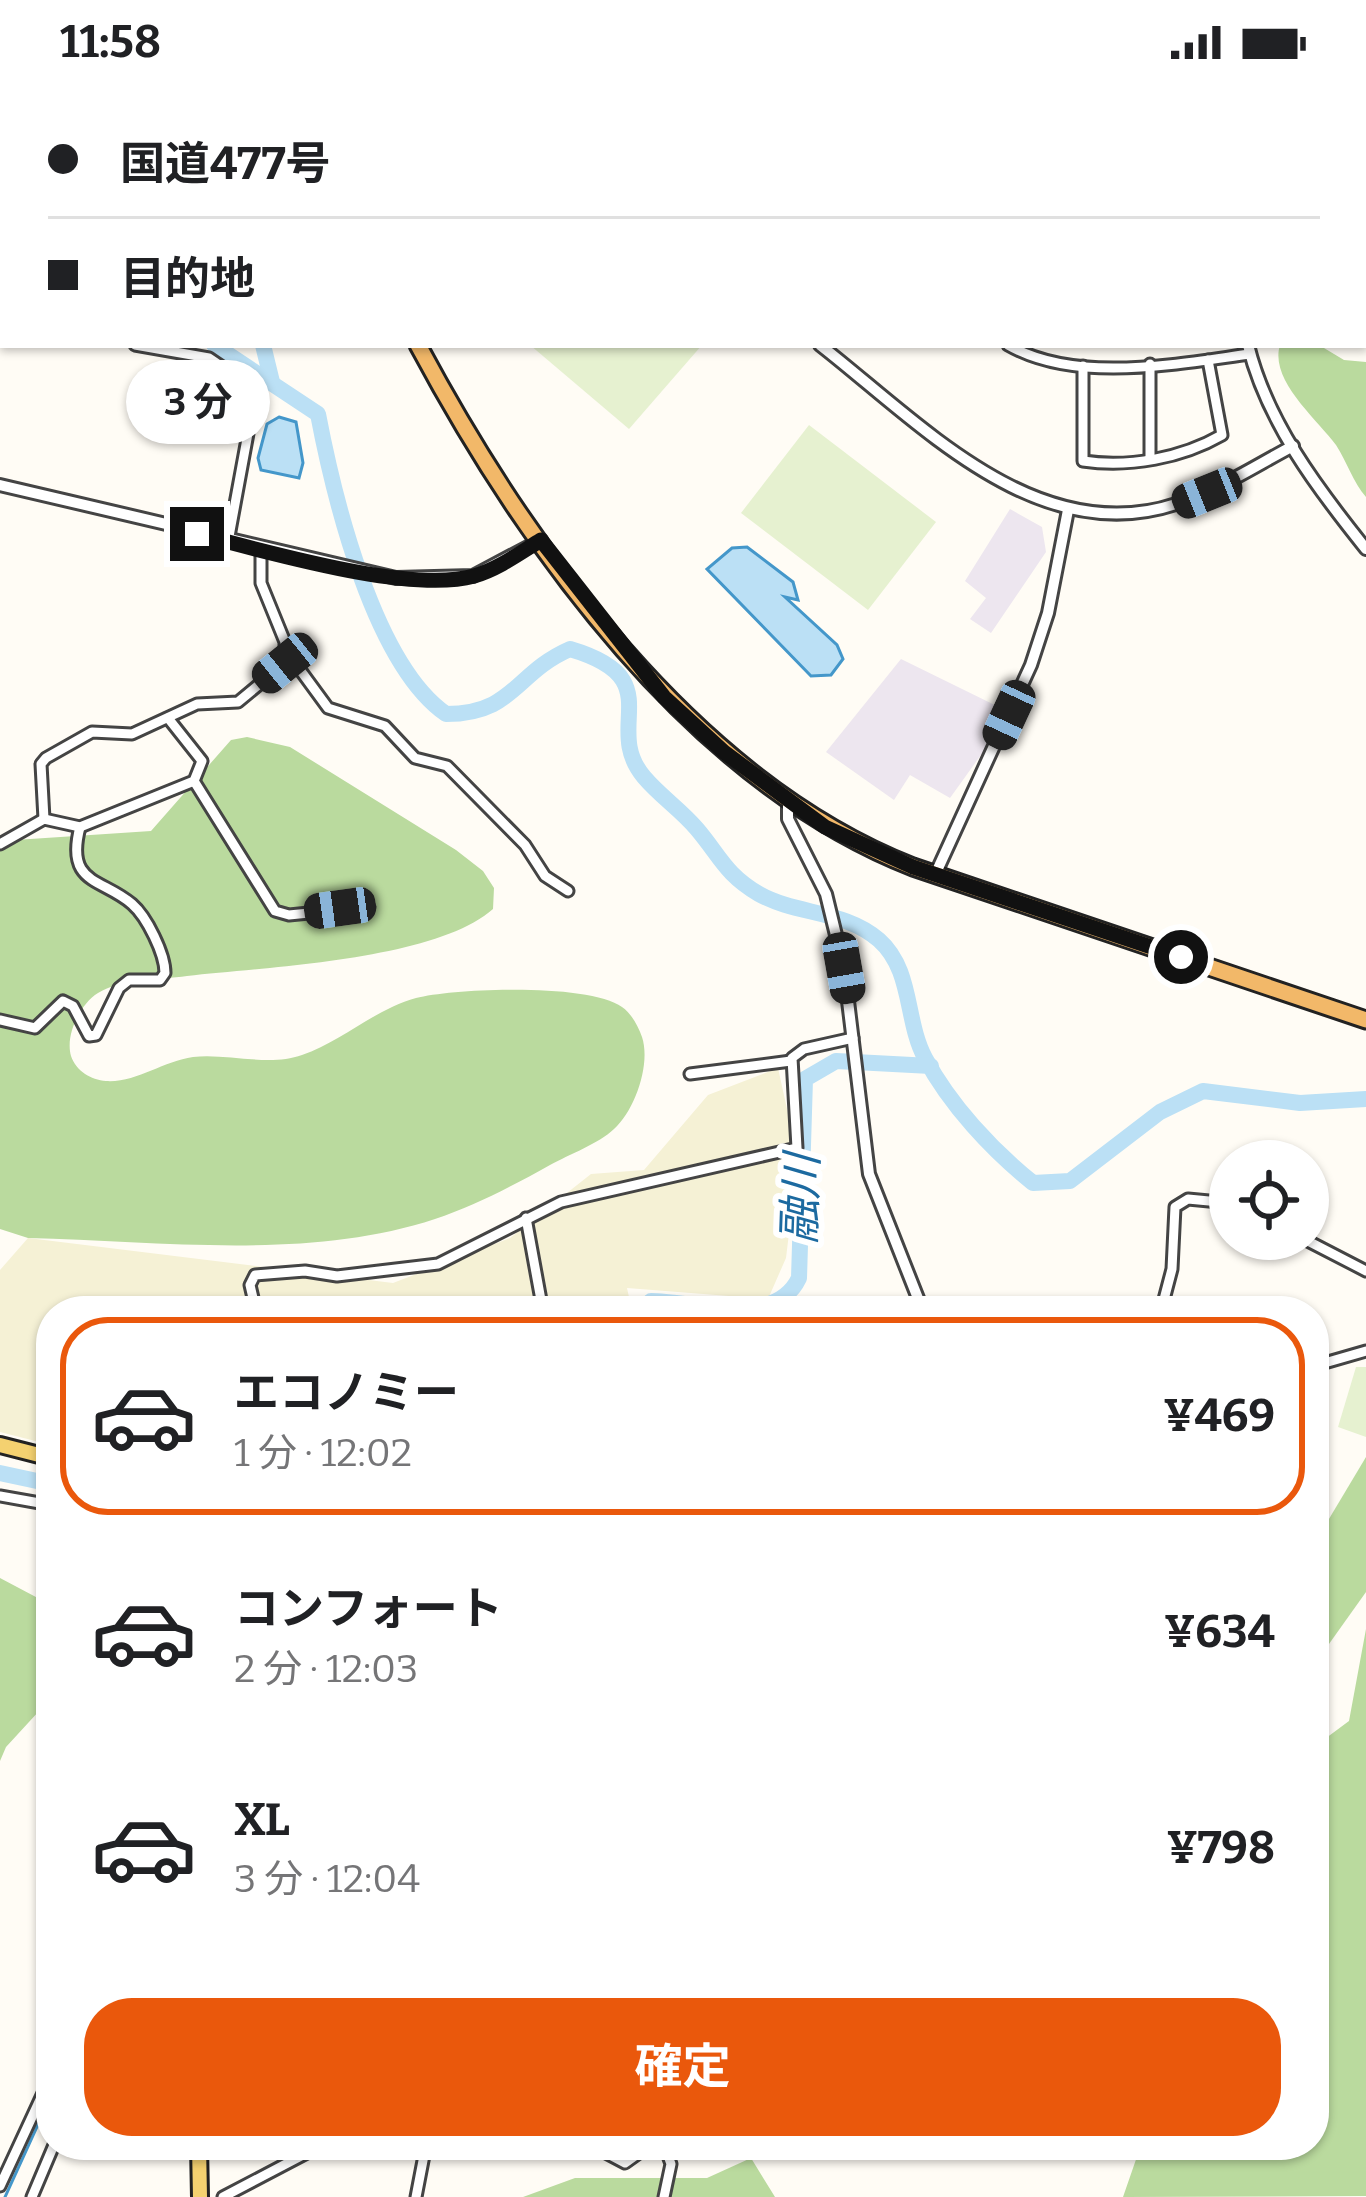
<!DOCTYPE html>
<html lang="ja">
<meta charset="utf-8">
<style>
body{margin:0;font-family:Bitter,"Noto Sans JP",serif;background:#f2f2f2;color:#202124;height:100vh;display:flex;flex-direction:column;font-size:45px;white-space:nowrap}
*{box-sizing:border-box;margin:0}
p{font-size:39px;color:#757577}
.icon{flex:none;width:66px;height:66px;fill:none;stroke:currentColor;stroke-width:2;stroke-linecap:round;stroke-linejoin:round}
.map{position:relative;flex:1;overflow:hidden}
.panel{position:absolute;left:36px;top:1212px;width:1293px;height:864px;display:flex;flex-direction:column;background:#fff;border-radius:48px;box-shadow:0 3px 9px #0004}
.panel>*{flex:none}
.guide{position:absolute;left:0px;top:0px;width:1368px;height:264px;box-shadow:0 3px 9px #0004;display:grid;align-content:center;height:264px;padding:0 48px;background:#fff}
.tools{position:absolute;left:1209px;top:1056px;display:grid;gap:24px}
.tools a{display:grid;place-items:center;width:120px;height:120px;border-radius:50%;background:#fff;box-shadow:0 3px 9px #0004;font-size:60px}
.end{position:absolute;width:54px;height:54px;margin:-27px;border:15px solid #111;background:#fff;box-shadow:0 0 0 6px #fff}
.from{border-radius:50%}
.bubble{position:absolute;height:84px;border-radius:42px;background:#fff;box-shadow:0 3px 9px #0004;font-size:39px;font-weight:700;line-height:84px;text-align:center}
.car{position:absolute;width:36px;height:72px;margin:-36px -18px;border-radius:15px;box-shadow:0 0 9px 3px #0007;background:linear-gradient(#222 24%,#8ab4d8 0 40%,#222 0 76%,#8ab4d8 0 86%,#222 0)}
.guide b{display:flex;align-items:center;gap:42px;height:114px;font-size:45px}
.guide b+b{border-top:3px solid #e0e0e0}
.guide i{width:30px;height:30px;background:#202124}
ul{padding:21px 0 0;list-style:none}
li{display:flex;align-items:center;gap:36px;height:198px;margin:0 24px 18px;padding:0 24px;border:6px solid transparent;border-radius:48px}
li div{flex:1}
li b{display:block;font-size:45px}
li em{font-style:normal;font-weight:700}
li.selected{border-color:#ea580c}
li>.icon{width:108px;height:108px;stroke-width:1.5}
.action{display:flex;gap:24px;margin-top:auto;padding:24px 48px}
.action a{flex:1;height:138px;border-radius:48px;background:#ea580c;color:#fff;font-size:48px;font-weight:700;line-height:138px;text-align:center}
.status{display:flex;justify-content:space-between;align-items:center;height:84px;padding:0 60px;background:#fff;direction:ltr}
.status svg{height:33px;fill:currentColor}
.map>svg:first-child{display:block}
.industrial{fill:#ede6ef}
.farmland{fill:#f5f1d5}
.forest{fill:#bada9e}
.pitch{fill:#e6f1d0}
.water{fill:#bbe0f5;stroke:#4497ca;stroke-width:3}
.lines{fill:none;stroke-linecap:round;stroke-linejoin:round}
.stream{stroke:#4497ca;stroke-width:3}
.river{stroke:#bbe0f5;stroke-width:16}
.minor-casing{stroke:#444;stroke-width:15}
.tertiary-casing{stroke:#444;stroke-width:16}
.primary-casing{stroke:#222;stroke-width:20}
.trunk-casing{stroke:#222;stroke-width:21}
.minor{stroke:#fff;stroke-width:9}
.tertiary{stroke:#fff;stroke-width:10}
.primary{stroke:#f4d170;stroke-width:14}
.trunk{stroke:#f2b869;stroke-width:15}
.route{stroke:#111;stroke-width:15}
.labels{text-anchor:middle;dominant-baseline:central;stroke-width:12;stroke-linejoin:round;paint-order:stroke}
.water-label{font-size:45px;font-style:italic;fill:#1c6aa0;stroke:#fff}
</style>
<div class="status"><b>11:58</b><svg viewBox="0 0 49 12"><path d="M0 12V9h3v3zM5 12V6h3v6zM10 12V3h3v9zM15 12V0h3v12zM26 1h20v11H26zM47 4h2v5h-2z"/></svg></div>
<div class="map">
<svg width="1366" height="2113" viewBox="0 0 1366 2113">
<rect width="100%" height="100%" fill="#fffcf5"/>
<g class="industrial">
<polygon points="1010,425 1042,443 1046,468 991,549 970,535 986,514 965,497"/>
<polygon points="901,575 1011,629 950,714 910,691 894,716 826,668"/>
</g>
<polygon class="farmland" points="778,984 798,1075 786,1174 768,1215 627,1204 632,1227 51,1227 51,1361 0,1348 0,1186 28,1154 393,1199 510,1154 591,1090 644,1086 708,1011"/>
<g class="forest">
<path d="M1280,261H1319L1344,276L1366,278V413C1353,398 1347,378 1336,361C1317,335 1269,296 1280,261Z"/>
<path d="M247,653L290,663L456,766L483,787L494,804L493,825C436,876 266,883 187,892C159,896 122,894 98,909C80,920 65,951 71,972C76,987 91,996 106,997C136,999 163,977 193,973C227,969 269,983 302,971C341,958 375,925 416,914C455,904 590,899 622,923C632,930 638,942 642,953C651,980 635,1026 614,1045C598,1060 570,1070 550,1081C514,1101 475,1122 435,1135C308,1177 160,1157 28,1154L0,1145V757L151,747L231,656Z"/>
<polygon points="1366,1373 1366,1508 1314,1581 1314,1460"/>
<polygon points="0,1494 51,1521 51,1614 6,1663 0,1677"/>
<polygon points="1366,1545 1366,2112 1123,2113 1141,2061 1314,2061 1314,1663 1349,1637"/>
<polygon points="751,2074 775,2113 523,2113 575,2094 707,2094"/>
</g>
<g class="pitch">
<polygon points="530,261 702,261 629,345"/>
<polygon points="809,341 936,438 868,526 741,429"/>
<polygon points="1356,1283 1366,1283 1366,1353 1338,1343"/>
</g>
<g class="water">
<polygon points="279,333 296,338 303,379 299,394 261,386 258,374 267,340"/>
<polygon points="747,463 793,498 798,516 785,513 837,561 843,575 831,591 811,592 707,485 732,464"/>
</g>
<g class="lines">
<polyline class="stream" points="5,2113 51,2012"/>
<g class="river">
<polyline points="198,0 198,3"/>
<polyline points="0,93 3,95"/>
<path d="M214,261L318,330C334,414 374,580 446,630C514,630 515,589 570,565C672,595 601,642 644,693C660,712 681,726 697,745C720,772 725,790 759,810C796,831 845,826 879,856C913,886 905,937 925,974C950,1021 992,1066 1033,1099L1070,1097L1160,1028L1203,1007L1300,1019L1366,1015"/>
<polyline points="263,261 272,298"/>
<path d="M641,1227L651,1217C695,1217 775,1245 799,1194L805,995L836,977L931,982"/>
<polyline points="0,1389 51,1400"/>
</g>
<g class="minor-casing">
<g id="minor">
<polyline points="1025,0 1029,3"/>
<polyline points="673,3 674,0"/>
<polyline points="980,3 982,0"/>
<polyline points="1204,3 1204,0"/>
<polyline points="0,115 3,113"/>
<polyline points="0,185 3,186"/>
<polyline points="135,261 209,274 256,306 228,458"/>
<path d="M1008,261C1076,300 1176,280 1250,270"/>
<polyline points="1150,280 1150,375"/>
<path d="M1083,282V377C1129,384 1182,374 1222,351L1208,276"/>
<polyline points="287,568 328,624 385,642 415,674 447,682 525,761 545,792 568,807"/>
<polyline points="194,697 275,827 289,831 369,823"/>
<polyline points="44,735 41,680 46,674 92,648 132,650 197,620 238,618 285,579 285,558 261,499 261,466"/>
<polyline points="0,760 44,735 80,743 194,697 202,677 168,634"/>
<path d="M0,936L35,944L63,917L73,922L89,952L96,951L119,904L129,896H160L165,889C165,870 147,833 132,820C102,794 65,801 80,743"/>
<polyline points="690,990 791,977"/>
<polyline points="526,1134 543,1227"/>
<polyline points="1304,1155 1366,1187"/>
<polyline points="256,1227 250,1201 255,1191 305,1187 337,1192 438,1180 561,1118 797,1064 792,974 804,965 853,954"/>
<polyline points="1094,1227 1110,1222 1135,1227"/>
<polyline points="1156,1227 1162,1223 1172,1185 1175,1123 1188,1115 1230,1119"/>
<polyline points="1314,1282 1366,1267"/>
<polyline points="0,1412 51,1421"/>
<polyline points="591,2061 625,2079 639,2069 665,2064"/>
<polyline points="664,2061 671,2080 664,2113"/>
<polyline points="0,2102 51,1992"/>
<polyline points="32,2113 54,2061"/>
<polyline points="223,2113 322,2061"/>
<polyline points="416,2113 426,2061"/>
</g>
</g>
<g class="tertiary-casing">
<g id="tertiary">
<polyline points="37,0 38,3"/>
<polyline points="1254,3 1255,0"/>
<path d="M820,261C920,339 1037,466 1176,420C1217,407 1255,382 1293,362"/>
<path d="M1248,261C1267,338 1317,404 1366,465"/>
<polyline points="0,401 396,494 473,492 541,456"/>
<polyline points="788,718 788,735 826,810 844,884 869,1090 923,1227"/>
<polyline points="935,791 1031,581 1048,529 1068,426"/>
</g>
</g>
<g class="primary-casing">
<g id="primary">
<polyline points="0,1361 51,1374"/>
<polyline points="199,2061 200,2113"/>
</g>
</g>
<g class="trunk-casing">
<g id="trunk">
<polyline points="295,0 295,3"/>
<path d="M418,261C526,463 693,697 913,783L1366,936"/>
</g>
</g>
<use href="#minor" class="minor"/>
<use href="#tertiary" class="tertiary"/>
<use href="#primary" class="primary"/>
<use href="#trunk" class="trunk"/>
</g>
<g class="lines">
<path class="route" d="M197,450C265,467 409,510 474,492C498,485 520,469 541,456L664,613L724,668L825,743L913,783L1181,873"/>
</g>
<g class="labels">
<g class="water-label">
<text transform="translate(801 1115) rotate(-88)">融川</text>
</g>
</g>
</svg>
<div class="tools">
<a><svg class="icon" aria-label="locate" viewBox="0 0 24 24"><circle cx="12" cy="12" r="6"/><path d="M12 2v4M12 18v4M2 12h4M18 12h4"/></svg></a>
</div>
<i class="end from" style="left:1181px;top:873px"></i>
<i class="end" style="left:197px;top:450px"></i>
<div class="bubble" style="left:126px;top:276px;width:144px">3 分</div>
<i class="car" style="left:1207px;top:409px;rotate:248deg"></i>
<i class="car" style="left:285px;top:579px;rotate:231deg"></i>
<i class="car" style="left:1009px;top:631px;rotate:205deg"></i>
<i class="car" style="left:340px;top:824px;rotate:262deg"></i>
<i class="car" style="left:844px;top:884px;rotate:170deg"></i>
<div class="guide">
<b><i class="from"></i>国道477号</b>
<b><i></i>目的地</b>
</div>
<section class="panel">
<ul>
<li class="selected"><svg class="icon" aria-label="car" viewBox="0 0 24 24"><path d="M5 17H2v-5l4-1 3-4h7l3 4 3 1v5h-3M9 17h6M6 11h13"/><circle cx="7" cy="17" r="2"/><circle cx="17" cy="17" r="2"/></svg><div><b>エコノミー</b><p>1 分 · 12:02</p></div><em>¥469</em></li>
<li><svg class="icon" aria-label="car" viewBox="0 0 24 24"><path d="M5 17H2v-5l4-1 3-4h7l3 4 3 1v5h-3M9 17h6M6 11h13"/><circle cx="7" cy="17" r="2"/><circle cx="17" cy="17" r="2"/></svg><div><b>コンフォート</b><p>2 分 · 12:03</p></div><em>¥634</em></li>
<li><svg class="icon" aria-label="car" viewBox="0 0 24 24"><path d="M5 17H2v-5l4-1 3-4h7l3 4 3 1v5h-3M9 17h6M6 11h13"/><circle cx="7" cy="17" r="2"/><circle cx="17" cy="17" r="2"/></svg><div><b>XL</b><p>3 分 · 12:04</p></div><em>¥798</em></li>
</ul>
<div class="action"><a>確定</a></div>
</section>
</div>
